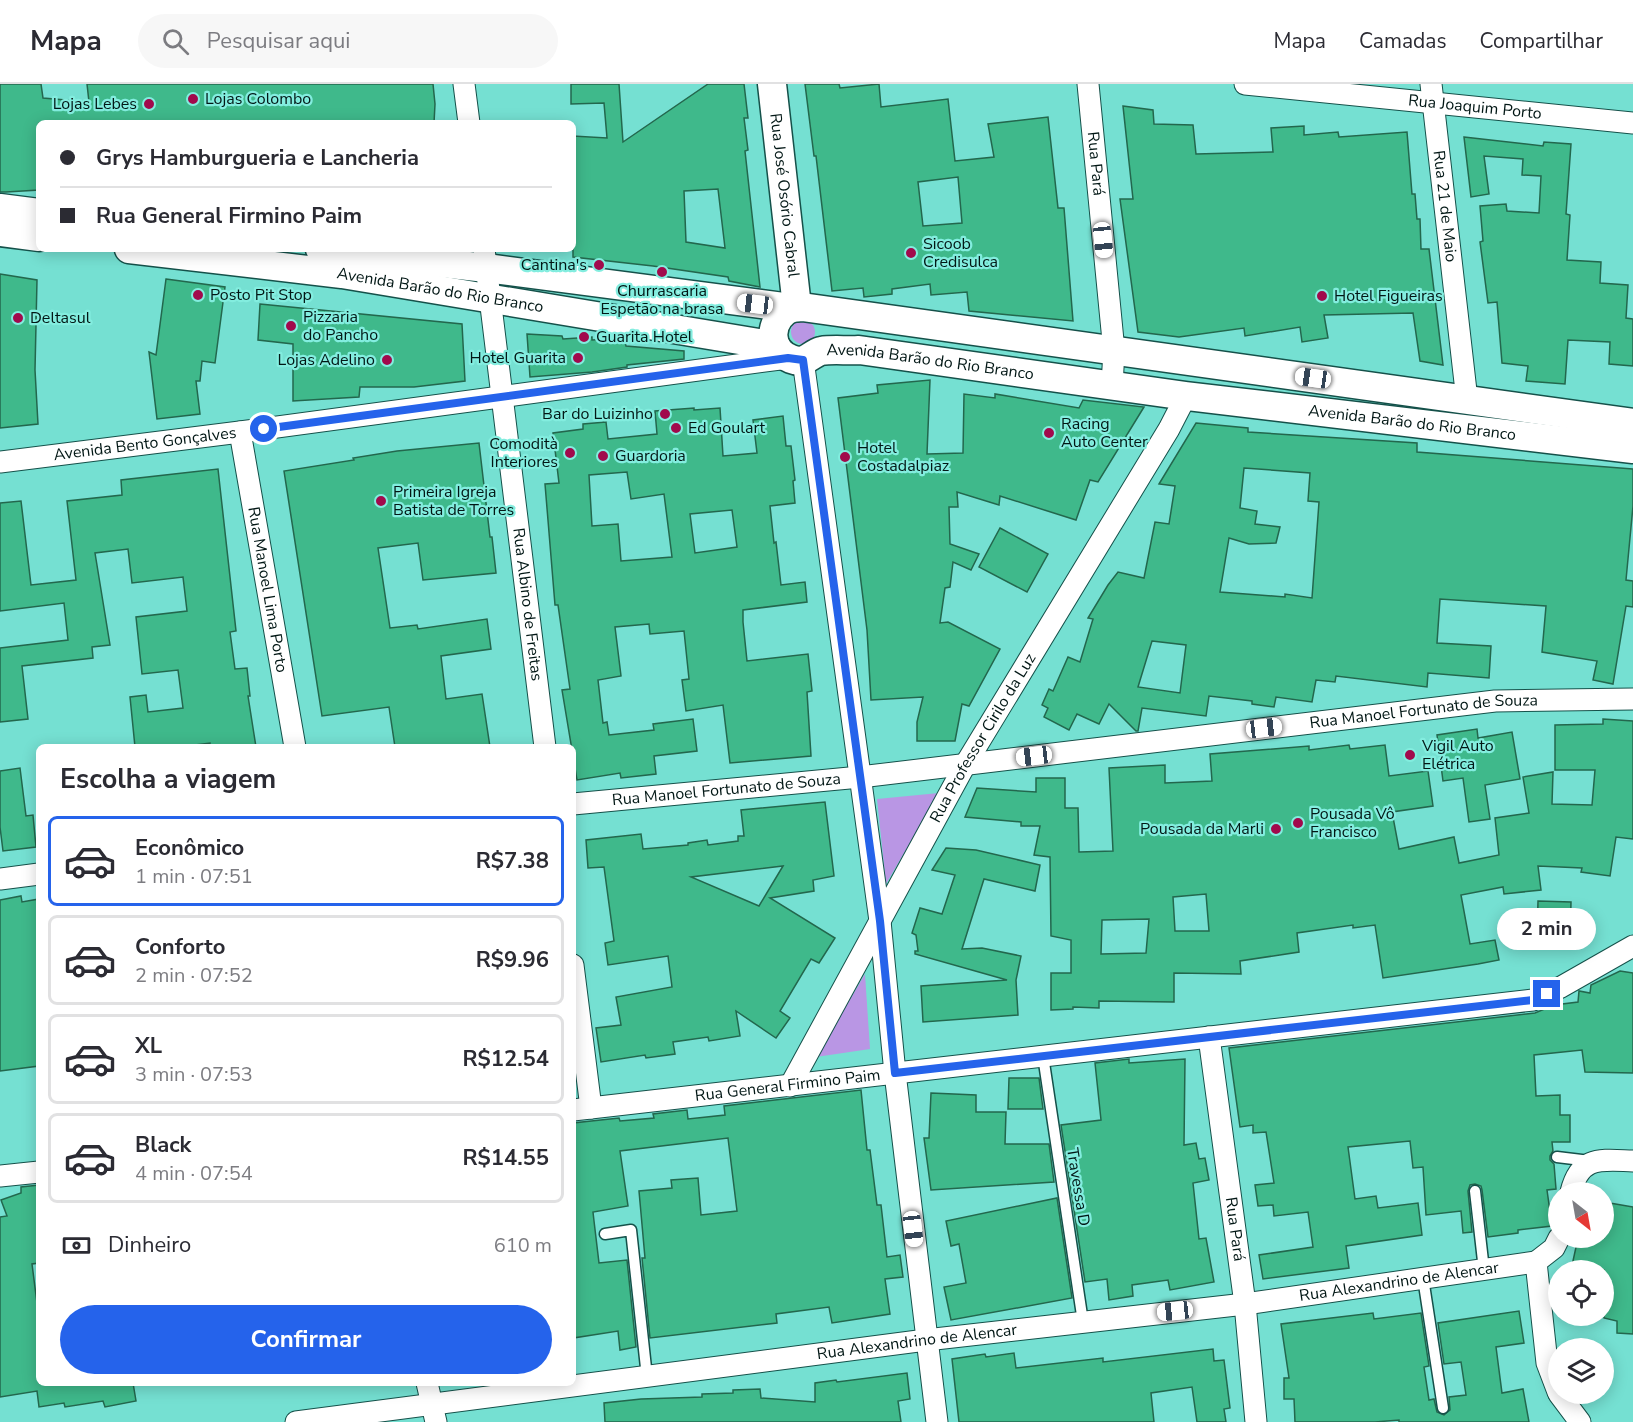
<!DOCTYPE html>
<html lang="pt">
<meta charset="utf-8">
<style>
body{margin:0;font-family:"Nunito Sans",sans-serif;background:#f7f7f7;color:#2b2b33;height:100vh;display:flex;flex-direction:column;font-size:22px;white-space:nowrap}
*{box-sizing:border-box;margin:0}
p{font-size:20px;color:#7c7c81}
.icon{flex:none;width:33px;height:33px;fill:none;stroke:currentColor;stroke-width:2;stroke-linecap:round;stroke-linejoin:round}
.map{position:relative;flex:1;overflow:hidden}
.details{position:absolute;left:36px;top:660px;width:540px;height:642px;display:flex;flex-direction:column;background:#fff;border-radius:9px;box-shadow:0 3px 15px #0003}
.details>*{flex:none}
.top-card{position:absolute;left:36px;top:36px;width:540px;height:132px;border-radius:9px;box-shadow:0 3px 15px #0003;display:grid;align-content:center;height:132px;padding:0 24px;background:#fff}
.needle{width:39px;rotate:149deg}
.fabs{position:absolute;left:1548px;top:1098px;display:grid;gap:12px}
.fabs a{display:grid;place-items:center;width:66px;height:66px;border-radius:50%;background:#fff;box-shadow:0 3px 15px #0003;font-size:30px}
.end{position:absolute;width:27px;height:27px;margin:-14px;border:8px solid #2563eb;background:#fff;box-shadow:0 0 0 3px #fff}
.from{border-radius:50%}
.bubble{position:absolute;height:42px;border-radius:21px;background:#fff;box-shadow:0 3px 15px #0003;font-size:20px;font-weight:700;line-height:42px;text-align:center}
.car{position:absolute;width:18px;height:36px;margin:-18px -9px;border-radius:8px;box-shadow:0 0 4px 2px #0007;background:linear-gradient(#fff 24%,#345 0 40%,#fff 0 76%,#345 0 86%,#fff 0)}
.top-card b{display:flex;align-items:center;gap:21px;height:57px;font-size:22px}
.top-card b+b{border-top:2px solid #e1e1e2}
.top-card i{width:15px;height:15px;background:#2b2b33}
ul{padding:0;list-style:none}
li{display:flex;align-items:center;gap:18px;height:90px;margin:0 12px 9px;padding:0 12px;border:3px solid #e1e1e2;border-radius:9px}
li div{flex:1}
li b{display:block;font-size:22px}
li em{font-style:normal;font-weight:700}
li.on{border-color:#2563eb}
li>.icon{width:54px;height:54px;stroke-width:1.5}
h2{padding:0 24px;font-size:27px;line-height:72px}
.pay{display:flex;align-items:center;gap:15px;height:66px;padding:0 24px;font-size:22px}
.pay p{margin-inline-start:auto}
.button{display:flex;gap:12px;margin-top:auto;padding:12px 24px}
.button a{flex:1;height:69px;border-radius:36px;background:#2563eb;color:#fff;font-size:24px;font-weight:700;line-height:69px;text-align:center}
header{display:flex;align-items:center;gap:36px;box-sizing:border-box;height:84px;padding:0 30px;background:#fff;border-bottom:2px solid #e1e1e2}
header strong{font-size:28px}
nav{display:flex;gap:33px;margin-inline-start:auto;font-size:21px}
.search{width:420px;height:54px;background:#f7f7f7;display:flex;align-items:center;gap:15px;box-sizing:border-box;padding:0 21px;border-radius:33px;color:#7c7c81;font-size:22px}
.map>svg:first-child{display:block}
.green{fill:#b996e4}
.building{fill:#3fb98b;stroke:#23674d;stroke-width:1.5;fill-rule:evenodd}
.lines{fill:none;stroke-linecap:round;stroke-linejoin:round}
.lane-casing{stroke:#15514a;stroke-width:13}
.street-casing{stroke:#15514a;stroke-width:23}
.secondary-casing{stroke:#15514a;stroke-width:31}
.lane{stroke:#fff;stroke-width:10}
.street{stroke:#fff;stroke-width:21}
.secondary{stroke:#fff;stroke-width:28}
.route{stroke:#2563eb;stroke-width:8}
.poi-dot{fill:#a10a4c;stroke:#83eddf;stroke-width:2}
.labels{text-anchor:middle;dominant-baseline:central;stroke-width:4.5;stroke-linejoin:round;paint-order:stroke}
.poi-label{font-size:16px;fill:#021715;stroke:#83eddf;text-anchor:start}
.street-label{font-size:16px;fill:#021715;stroke:#83eddf}
</style>
<header>
<strong>Mapa</strong>
<div class="search"><svg class="icon" aria-label="search" viewBox="0 0 24 24"><circle cx="10" cy="10" r="6"/><path d="M15 15l6 6"/></svg>Pesquisar aqui</div>
<nav><a>Mapa</a><a>Camadas</a><a>Compartilhar</a></nav>
</header>
<div class="map">
<svg width="1633" height="1338" viewBox="0 0 1633 1338">
<rect width="100%" height="100%" fill="#75e0d2"/>
<g class="green">
<circle cx="803" cy="248" r="12"/>
<polygon points="939,709 886,800 877,715"/>
<polygon points="865,890 870,965 816,973"/>
</g>
<g class="building">
<polygon points="0,0 41,0 43,14 89,18 87,0 433,0 435,20 434,39 39,39 39,106 6,108 0,108"/>
<path d="M571,0H619L623,58L708,0H744L748,34H744L748,66L745,67L760,203L729,197L728,193L653,182L573,173V52L607,54L604,19L571,20ZM718,105L725,164L686,158L684,107Z"/>
<path d="M805,0H839L840,4L879,0L881,23L948,15L955,77L994,73L988,40L1048,33L1058,124H1064L1073,237L969,227L967,208L931,211L930,200L892,205V210L864,213L863,204L832,207L816,72H814ZM958,93L962,139L923,142L918,98Z"/>
<polygon points="1123,22 1153,26 1154,40 1193,41 1196,70 1273,68 1271,44 1304,42 1304,51 1338,48 1339,53 1407,48 1412,110 1415,110 1417,135 1420,135 1421,165 1429,165 1443,281 1420,277 1413,229 1324,231 1328,254 1302,258 1300,243 1245,252 1244,244 1179,253 1138,248 1120,115 1133,115"/>
<polygon points="1464,53 1543,62 1544,58 1571,60 1566,130 1570,131 1567,176 1601,178 1600,199 1628,201 1626,234 1633,235 1633,282 1609,280 1610,258 1568,256 1565,300 1526,297 1528,282 1502,279 1497,218 1488,219 1480,158 1483,157 1480,122 1506,120 1507,127 1539,129 1541,92 1522,91 1523,75 1484,72 1489,110 1471,113"/>
<polygon points="0,190 37,196 35,286 38,340 0,344"/>
<polygon points="166,195 225,203 215,279 202,277 200,297 196,297 200,330 157,335 149,268 156,271"/>
<polygon points="260,220 462,240 465,297 414,303 360,303 359,313 293,317 293,260 258,256"/>
<polygon points="527,250 562,252 563,255 592,253 592,256 614,255 614,258 625,257 626,262 684,267 684,275 627,281 627,283 592,288 530,293"/>
<polygon points="930,296 927,370 963,369 964,310 995,314 995,310 1079,324 1083,316 1144,323 1098,398 1090,396 1076,436 1000,412 999,421 957,408 958,423 949,423 950,460 979,470 971,486 953,478 950,503 945,504 940,539 948,538 1000,565 969,622 962,620 955,657 917,657 917,638 923,613 871,616 867,546 838,314 878,309 877,301"/>
<path d="M694,324V326L720,324L723,372L757,369L753,336L783,332L786,362H791L795,396L793,397L795,419L770,422L774,459L776,458L781,501L805,498L807,518L743,526V538L747,577L808,570L812,607L807,608L811,672L730,679L723,621L686,627L682,596L689,595L684,547L650,550L649,540L615,543L621,592L598,596L603,639L607,638L609,651L654,646L653,640L693,635L697,667L654,672L656,690L621,694L620,689L577,696L562,606L570,605L558,521H555L545,400L559,399L553,349L583,345V340L606,338L608,355L657,350L655,327ZM627,388L631,415L664,410L672,473L621,477L618,440L592,442L589,391ZM732,426L737,463L695,469L690,430Z"/>
<path d="M1196,339L1248,344V348L1417,359V368L1633,385V422L1626,496L1633,497V523L1626,522L1613,600L1593,596L1597,577L1542,568L1546,522L1440,515L1437,559L1491,562L1489,594L1428,589L1427,603L1336,592L1335,598L1316,596L1312,618L1276,613L1274,623L1252,620V617L1209,612L1206,632L1142,624L1138,647H1136L1109,620L1099,640L1077,630L1069,646L1044,633L1048,624L1042,621L1049,605L1053,607L1068,573L1080,578L1093,535L1088,534L1108,501L1118,488L1144,494L1155,438L1169,440L1175,402L1159,400ZM1244,384L1310,389L1308,417L1319,418L1312,514L1285,510V513L1220,508L1229,454L1249,460L1276,459L1280,443L1255,440L1257,427L1240,424ZM1152,557L1186,561L1180,609L1138,603Z"/>
<polygon points="479,359 490,453 492,453 496,489 423,496 418,459 378,464 390,544 417,541 418,545 487,535 491,565 441,572 446,615 482,610 490,663 395,663 389,623 322,632 284,387 354,376 353,374 397,367"/>
<polygon points="218,385 236,547 230,548 235,585 247,584 250,612 248,612 256,663 210,663 210,659 179,663 135,663 130,613 146,611 148,628 183,624 178,586 142,590 136,533 187,527 183,493 132,499 128,465 95,469 110,561 92,563 93,574 22,582 28,635 0,638 0,564 68,556 64,519 0,527 0,419 21,417 31,501 76,496 67,417 122,411 121,396"/>
<polygon points="1000,444 1048,470 1027,508 979,483"/>
<path d="M1603,635L1633,637V755L1616,753L1610,792L1581,788L1582,784L1538,782L1541,806L1504,810L1503,803L1461,811L1470,860L1495,856L1499,876L1478,880L1383,894L1375,841L1353,844V841L1297,849L1299,868L1240,877L1241,890L1174,889V918L1099,917V924L1073,923V925L1051,926V889H1071V856L1051,852L1050,773L1034,771L1040,742H1021V738L965,733L977,704L1036,708V694H1065V724H1078L1079,768L1113,767L1109,684L1165,681V699L1212,697L1210,670L1309,662V666L1349,661L1350,665L1385,661L1389,692L1428,687L1433,722L1392,728L1399,765L1454,753L1459,779L1499,771L1495,734L1529,729L1523,693L1553,688L1552,720L1592,721L1595,686H1555V641L1603,640ZM1206,810L1209,847H1175L1173,813ZM1149,835L1146,869L1101,870L1102,836Z"/>
<polygon points="1477,645 1478,654 1512,648 1520,695 1485,701 1490,735 1469,738 1463,694 1443,697 1437,651"/>
<polygon points="20,684 26,732 33,731 36,763 3,767 0,743 0,687"/>
<path d="M825,718L834,792L813,796L814,807L770,814L835,854L819,879L811,875L780,927L790,934L776,954L736,927L740,952L709,957L708,953L673,958L675,970L646,974L645,971L601,978L596,944L621,941L616,913L672,903L668,872L608,881L605,859L614,857L604,783L588,784L586,756L641,750L643,765L688,761V759L707,756L708,761L738,757V752H744L741,726ZM783,782L759,822L691,793Z"/>
<polygon points="946,764 976,766 1040,781 1035,807 984,795 962,865 982,864 1021,872 1016,896 1018,931 923,938 921,902 1007,896 915,870 915,867 918,867 916,851 912,849 920,824 942,830 955,791 932,786"/>
<polygon points="21,812 22,818 39,815 39,982 0,987 0,816"/>
<polygon points="1538,817 1571,818 1570,860 1537,859"/>
<polygon points="1620,887 1633,889 1633,989 1585,988 1582,966 1534,971 1536,1012 1560,1011 1560,1031 1570,1031 1570,1058 1552,1058 1553,1067 1550,1072 1550,1076 1554,1080 1556,1105 1547,1106 1552,1142 1518,1146 1518,1149 1488,1153 1482,1106 1481,1102 1475,1100 1470,1101 1468,1107 1472,1148 1463,1149 1461,1127 1426,1131 1423,1083 1413,1084 1410,1057 1348,1063 1355,1115 1376,1112 1378,1124 1418,1119 1422,1151 1346,1162 1349,1184 1263,1195 1259,1171 1313,1163 1308,1128 1274,1132 1273,1121 1258,1122 1255,1101 1274,1099 1266,1048 1253,1049 1253,1041 1240,1043 1229,964 1535,929 1554,921 1578,918 1579,907 1590,909 1591,901"/>
<polygon points="1129,975 1129,979 1185,975 1184,1061 1196,1059 1199,1075 1205,1074 1209,1096 1193,1099 1199,1155 1206,1154 1214,1198 1170,1206 1168,1196 1132,1201 1133,1212 1109,1216 1107,1195 1085,1198 1061,1041 1101,1036 1095,979"/>
<polygon points="1009,994 1039,994 1043,1025 1008,1025"/>
<polygon points="861,1006 867,1066 870,1066 877,1121 881,1121 887,1173 900,1171 903,1193 885,1195 890,1230 832,1239 829,1223 776,1230 777,1239 650,1254 642,1174 645,1174 639,1107 672,1104 671,1096 698,1094 701,1131 737,1127 728,1054 620,1067 628,1122 593,1128 594,1137 599,1179 627,1176 636,1263 620,1266 618,1247 573,1254 573,1039 619,1034 620,1037 654,1034 653,1030 687,1026 688,1035 725,1031 724,1022"/>
<polygon points="931,1009 976,1011 976,1028 1006,1028 1005,1060 1049,1060 1054,1098 931,1106 924,1054 929,1054"/>
<polygon points="39,1101 39,1179 32,1180 37,1219 39,1219 39,1299 133,1299 136,1317 105,1323 103,1317 65,1323 64,1319 39,1323 37,1307 0,1313 0,1133 7,1132 1,1116 21,1109 21,1103"/>
<polygon points="1057,1114 1072,1214 951,1236 944,1203 966,1199 959,1160 951,1162 946,1137"/>
<polygon points="1604,1118 1633,1123 1633,1250 1617,1249 1617,1237 1604,1234 1604,1186 1571,1186 1578,1154 1604,1154"/>
<polygon points="1519,1227 1524,1259 1496,1263 1502,1309 1523,1305 1529,1338 1399,1338 1399,1336 1375,1338 1295,1338 1294,1315 1284,1315 1284,1294 1289,1294 1281,1240 1373,1229 1374,1235 1421,1229 1429,1282 1424,1283 1429,1316 1434,1315 1437,1328 1444,1331 1450,1326 1449,1313 1466,1311 1461,1278 1444,1280 1438,1239"/>
<polygon points="1213,1265 1214,1277 1224,1276 1230,1324 1224,1325 1226,1338 1197,1338 1192,1303 1151,1309 1154,1338 959,1338 952,1275 985,1270 986,1273 1014,1269 1016,1284 1103,1274 1103,1278"/>
<polygon points="907,1289 910,1315 898,1317 901,1338 605,1338 604,1319 641,1315 702,1313 702,1310 733,1309 733,1306 760,1305 761,1314 815,1318 815,1299 836,1296 837,1298"/>
</g>
<g class="lines">
<g class="lane-casing">
<g id="lane">
<polyline points="1043,972 1083,1238"/>
<polyline points="1557,1073 1590,1077"/>
<polyline points="1475,1107 1484,1186"/>
<polyline points="605,1150 631,1146 647,1293"/>
<polyline points="1423,1194 1443,1324"/>
</g>
</g>
<g class="street-casing">
<g id="street">
<polyline points="464,0 469,39"/>
<path id="s1" d="M1088,0L1114,267L1112,301"/>
<path id="s2" d="M1245,0L1633,39"/>
<path id="s3" d="M1431,0L1467,316"/>
<path id="s4" d="M484,165L545,663"/>
<polyline points="803,276 880,837 895,989 937,1338"/>
<path id="s5" d="M240,348L295,663"/>
<path id="s6" d="M0,378L240,348L788,274"/>
<path id="s7" d="M573,720L860,693L1495,617L1633,615"/>
<polyline points="0,795 39,790"/>
<polyline points="573,881 591,1024"/>
<path id="s8" d="M1209,953L1245,1220L1256,1338"/>
<path id="s9" d="M790,1002L965,681L1169,345L1186,312"/>
<path id="s10" d="M573,1026L1533,916L1561,903L1633,862"/>
<polyline points="0,1092 39,1088"/>
<path d="M1571,1108C1580,1071 1601,1076 1633,1077"/>
<polyline points="427,1299 436,1338"/>
<polyline points="1558,1308 1547,1279 1536,1178 1554,1164 1559,1154"/>
<polyline points="1559,1310 1580,1338"/>
<path id="s11" d="M296,1338L926,1256L1245,1220L1536,1178"/>
</g>
</g>
<g class="secondary-casing">
<g id="secondary">
<path id="s12" d="M772,0L797,223"/>
<polyline points="0,124 39,129"/>
<polyline points="0,148 39,153"/>
<path id="s13" d="M129,165L342,190L776,262"/>
<polyline points="320,165 486,184 791,224 802,223 1633,339"/>
<path id="s14" d="M791,224C769,235 766,265 791,275C806,281 810,270 821,267C833,265 848,267 859,266L1186,312L1633,365"/>
</g>
</g>
<use href="#lane" class="lane"/>
<use href="#street" class="street"/>
<use href="#secondary" class="secondary"/>
</g>
<g class="lines">
<polyline class="route" points="264,345 788,274 803,276 880,837 895,989 1533,916 1547,910"/>
</g>
<g class="poi-dot">
<circle cx="193" cy="15" r="6"/>
<circle cx="149" cy="20" r="6"/>
<circle cx="911" cy="169" r="6"/>
<circle cx="599" cy="181" r="6"/>
<circle cx="662" cy="188" r="6"/>
<circle cx="198" cy="211" r="6"/>
<circle cx="1322" cy="212" r="6"/>
<circle cx="18" cy="234" r="6"/>
<circle cx="291" cy="242" r="6"/>
<circle cx="584" cy="253" r="6"/>
<circle cx="578" cy="274" r="6"/>
<circle cx="387" cy="276" r="6"/>
<circle cx="665" cy="330" r="6"/>
<circle cx="676" cy="344" r="6"/>
<circle cx="1049" cy="349" r="6"/>
<circle cx="570" cy="369" r="6"/>
<circle cx="603" cy="372" r="6"/>
<circle cx="845" cy="373" r="6"/>
<circle cx="381" cy="417" r="6"/>
<circle cx="1410" cy="671" r="6"/>
<circle cx="1298" cy="739" r="6"/>
<circle cx="1276" cy="745" r="6"/>
</g>
<g class="labels">
<g class="poi-label">
<text x="205" y="15">Lojas Colombo</text>
<text x="137" y="20" text-anchor="end">Lojas Lebes</text>
<text x="923" y="160">Sicoob<tspan x="923" dy="18">Credisulca</tspan></text>
<text x="587" y="181" text-anchor="end">Cantina's</text>
<text x="662" y="207" text-anchor="middle">Churrascaria<tspan x="662" dy="18">Espetão na brasa</tspan></text>
<text x="210" y="211">Posto Pit Stop</text>
<text x="1334" y="212">Hotel Figueiras</text>
<text x="303" y="233">Pizzaria<tspan x="303" dy="18">do Pancho</tspan></text>
<text x="30" y="234">Deltasul</text>
<text x="596" y="253">Guarita Hotel</text>
<text x="566" y="274" text-anchor="end">Hotel Guarita</text>
<text x="375" y="276" text-anchor="end">Lojas Adelino</text>
<text x="653" y="330" text-anchor="end">Bar do Luizinho</text>
<text x="1061" y="340">Racing<tspan x="1061" dy="18">Auto Center</tspan></text>
<text x="688" y="344">Ed Goulart</text>
<text x="558" y="360" text-anchor="end">Comodità<tspan x="558" dy="18">Interiores</tspan></text>
<text x="857" y="364">Hotel<tspan x="857" dy="18">Costadalpiaz</tspan></text>
<text x="615" y="372">Guardoria</text>
<text x="393" y="408">Primeira Igreja<tspan x="393" dy="18">Batista de Torres</tspan></text>
<text x="1422" y="662">Vigil Auto<tspan x="1422" dy="18">Elétrica</tspan></text>
<text x="1310" y="730">Pousada Vô<tspan x="1310" dy="18">Francisco</tspan></text>
<text x="1264" y="745" text-anchor="end">Pousada da Marli</text>
</g>
<g class="street-label">
<text stroke="none"><textPath href="#s2" startOffset="231">Rua Joaquim Porto</textPath></text>
<text stroke="none"><textPath href="#s1" startOffset="80">Rua Pará</textPath></text>
<text stroke="none"><textPath href="#s12" startOffset="112">Rua José Osório Cabral</textPath></text>
<text stroke="none"><textPath href="#s3" startOffset="123">Rua 21 de Maio</textPath></text>
<text stroke="none"><textPath href="#s13" startOffset="314">Avenida Barão do Rio Branco</textPath></text>
<text stroke="none"><textPath href="#s14" startOffset="208">Avenida Barão do Rio Branco</textPath></text>
<text stroke="none"><textPath href="#s14" startOffset="694">Avenida Barão do Rio Branco</textPath></text>
<text stroke="none"><textPath href="#s6" startOffset="146">Avenida Bento Gonçalves</textPath></text>
<text stroke="none"><textPath href="#s5" startOffset="160">Rua Manoel Lima Porto</textPath></text>
<text stroke="none"><textPath href="#s4" startOffset="358">Rua Albino de Freitas</textPath></text>
<text stroke="none"><textPath href="#s7" startOffset="856">Rua Manoel Fortunato de Souza</textPath></text>
<text stroke="none"><textPath href="#s9" startOffset="398">Rua Professor Cirilo da Luz</textPath></text>
<text stroke="none"><textPath href="#s7" startOffset="154">Rua Manoel Fortunato de Souza</textPath></text>
<text stroke="none"><textPath href="#s10" startOffset="216">Rua General Firmino Paim</textPath></text>
<text transform="translate(1078 1103) rotate(81)">Travessa D</text>
<text stroke="none"><textPath href="#s8" startOffset="194">Rua Pará</textPath></text>
<text stroke="none"><textPath href="#s11" startOffset="1112">Rua Alexandrino de Alencar</textPath></text>
<text stroke="none"><textPath href="#s11" startOffset="626">Rua Alexandrino de Alencar</textPath></text>
</g>
</g>
</svg>
<div class="fabs">
<a><svg class="needle" viewBox="-14 -14 28 28"><path d="M0-13l5 13h-10z" fill="#e53935"/><path d="M0 13l5-13h-10z" fill="#7c7c81"/></svg></a>
<a><svg class="icon" aria-label="locate" viewBox="0 0 24 24"><circle cx="12" cy="12" r="6"/><path d="M12 2v4M12 18v4M2 12h4M18 12h4"/></svg></a>
<a><svg class="icon" aria-label="layers" viewBox="0 0 24 24"><path d="M12 4l9 5-9 5-9-5zM3 14l9 5 9-5"/></svg></a>
</div>
<i class="end from" style="left:264px;top:345px"></i>
<i class="end" style="left:1547px;top:910px"></i>
<div class="bubble" style="left:1497px;top:824px;width:99px">2 min</div>
<i class="car" style="left:1103px;top:156px;rotate:174deg"></i>
<i class="car" style="left:755px;top:220px;rotate:277deg"></i>
<i class="car" style="left:1313px;top:294px;rotate:278deg"></i>
<i class="car" style="left:1264px;top:644px;rotate:83deg"></i>
<i class="car" style="left:1034px;top:672px;rotate:263deg"></i>
<i class="car" style="left:913px;top:1145px;rotate:173deg"></i>
<i class="car" style="left:1175px;top:1227px;rotate:264deg"></i>
<div class="top-card">
<b><i class="from"></i>Grys Hamburgueria e Lancheria</b>
<b><i></i>Rua General Firmino Paim</b>
</div>
<section class="details">
<h2>Escolha a viagem</h2>
<ul>
<li class="on"><svg class="icon" aria-label="car" viewBox="0 0 24 24"><path d="M5 17H2v-5l4-1 3-4h7l3 4 3 1v5h-3M9 17h6M6 11h13"/><circle cx="7" cy="17" r="2"/><circle cx="17" cy="17" r="2"/></svg><div><b>Econômico</b><p>1 min · 07:51</p></div><em>R$7.38</em></li>
<li><svg class="icon" aria-label="car" viewBox="0 0 24 24"><path d="M5 17H2v-5l4-1 3-4h7l3 4 3 1v5h-3M9 17h6M6 11h13"/><circle cx="7" cy="17" r="2"/><circle cx="17" cy="17" r="2"/></svg><div><b>Conforto</b><p>2 min · 07:52</p></div><em>R$9.96</em></li>
<li><svg class="icon" aria-label="car" viewBox="0 0 24 24"><path d="M5 17H2v-5l4-1 3-4h7l3 4 3 1v5h-3M9 17h6M6 11h13"/><circle cx="7" cy="17" r="2"/><circle cx="17" cy="17" r="2"/></svg><div><b>XL</b><p>3 min · 07:53</p></div><em>R$12.54</em></li>
<li><svg class="icon" aria-label="car" viewBox="0 0 24 24"><path d="M5 17H2v-5l4-1 3-4h7l3 4 3 1v5h-3M9 17h6M6 11h13"/><circle cx="7" cy="17" r="2"/><circle cx="17" cy="17" r="2"/></svg><div><b>Black</b><p>4 min · 07:54</p></div><em>R$14.55</em></li>
</ul>
<div class="pay"><svg class="icon" aria-label="cash" viewBox="0 0 24 24"><path d="M3 7h18v10H3z"/><circle cx="12" cy="12" r="2"/></svg>Dinheiro<p>610 m</p></div>
<div class="button"><a>Confirmar</a></div>
</section>
</div>
